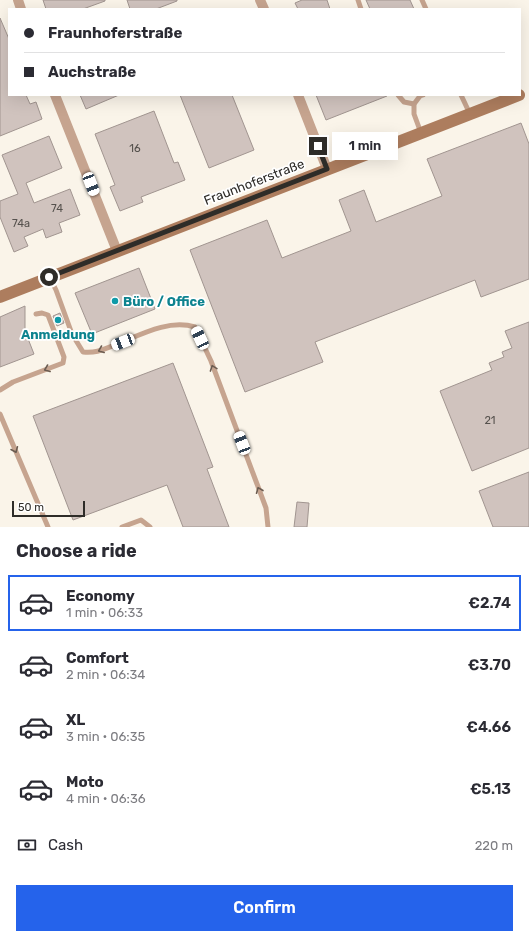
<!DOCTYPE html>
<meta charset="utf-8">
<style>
body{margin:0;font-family:Rubik,sans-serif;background:#f7f7f7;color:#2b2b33;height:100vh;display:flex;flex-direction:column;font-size:15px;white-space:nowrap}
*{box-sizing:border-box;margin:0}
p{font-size:13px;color:#7c7c81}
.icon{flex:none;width:22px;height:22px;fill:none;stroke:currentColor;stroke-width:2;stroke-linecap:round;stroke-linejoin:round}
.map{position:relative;height:527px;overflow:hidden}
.sheet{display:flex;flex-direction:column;background:#fff;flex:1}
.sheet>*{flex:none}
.banner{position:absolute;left:8px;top:8px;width:513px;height:88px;border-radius:0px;box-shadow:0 4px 16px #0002;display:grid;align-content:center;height:88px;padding:0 16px;background:#fff}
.scale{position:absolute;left:12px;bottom:10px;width:73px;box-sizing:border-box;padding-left:4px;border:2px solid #2e2c28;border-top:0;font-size:11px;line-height:14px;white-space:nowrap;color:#2e2c28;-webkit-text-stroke:3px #fff;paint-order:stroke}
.end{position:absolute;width:18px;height:18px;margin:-9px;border:5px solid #2e2c28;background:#fff;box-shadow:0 0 0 2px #fff}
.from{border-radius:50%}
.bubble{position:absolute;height:28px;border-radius:0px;background:#fff;box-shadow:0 4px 16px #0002;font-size:13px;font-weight:600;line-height:28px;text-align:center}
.car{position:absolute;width:12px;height:24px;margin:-12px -6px;border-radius:5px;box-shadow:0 0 3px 1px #0007;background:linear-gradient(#fff 24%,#345 0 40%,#fff 0 76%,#345 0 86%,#fff 0)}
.banner b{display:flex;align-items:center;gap:14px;height:38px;font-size:15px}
.banner b+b{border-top:1px solid #e1e1e2}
.banner i{width:10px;height:10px;background:#2b2b33}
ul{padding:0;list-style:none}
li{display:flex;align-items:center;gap:12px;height:56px;margin:0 8px 6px;padding:0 8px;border:2px solid transparent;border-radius:0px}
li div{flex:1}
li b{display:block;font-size:15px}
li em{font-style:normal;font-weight:600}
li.on{border-color:#2563eb}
li>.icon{width:36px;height:36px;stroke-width:1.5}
h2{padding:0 16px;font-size:18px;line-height:48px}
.pay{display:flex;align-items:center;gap:10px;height:44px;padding:0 16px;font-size:15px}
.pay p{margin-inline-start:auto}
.cta{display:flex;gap:8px;margin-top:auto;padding:8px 16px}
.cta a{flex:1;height:46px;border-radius:0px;background:#2563eb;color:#fff;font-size:16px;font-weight:600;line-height:46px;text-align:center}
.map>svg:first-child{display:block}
.building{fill:#d0c3be;stroke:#a19590}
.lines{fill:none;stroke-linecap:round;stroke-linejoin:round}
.lane{stroke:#c6a48f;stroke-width:5}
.street{stroke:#c6a48f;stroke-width:10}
.secondary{stroke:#ad7d5e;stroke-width:12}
.oneway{stroke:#6b5c51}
.route{stroke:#2e2c28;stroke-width:5}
.culture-dot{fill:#0f9aa8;stroke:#fff;stroke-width:1.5}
.labels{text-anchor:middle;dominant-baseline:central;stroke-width:3.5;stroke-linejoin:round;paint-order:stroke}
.number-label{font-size:11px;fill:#56524e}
.street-label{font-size:13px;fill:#2e2c28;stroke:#fff}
.culture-label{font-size:13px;font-weight:bold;fill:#0d838f;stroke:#fff;text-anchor:start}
</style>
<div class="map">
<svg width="529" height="527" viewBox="0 0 529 527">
<rect width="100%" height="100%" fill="#faf4e9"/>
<g class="building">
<polygon points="43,0 105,0 105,1 83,9 46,9"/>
<polygon points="127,0 177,0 177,1 156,9 130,9"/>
<polygon points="302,0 327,0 330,9 298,9 295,3"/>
<polygon points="366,0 410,0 414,9 370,9"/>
<polygon points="0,18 9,39 9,95 26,95 30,104 36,102 42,119 0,136"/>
<polygon points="80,95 119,95 86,109"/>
<polygon points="180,95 232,95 254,150 209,168"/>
<polygon points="316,95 387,95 387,96 326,120"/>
<polygon points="154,111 174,163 178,162 185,180 141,197 143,202 120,211 110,187 115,185 95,134"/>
<polygon points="521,123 529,144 529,279 481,297 475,280 315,342 323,362 245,392 190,250 267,220 282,258 351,231 339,200 364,190 376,222 442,196 427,159"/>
<polygon points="49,136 62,168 26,183 34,203 70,189 80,215 59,223 62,232 46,238 43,229 24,237 28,246 14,252 0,217 0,201 18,194 2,155"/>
<polygon points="139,268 155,309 92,334 75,293"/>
<polygon points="25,306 25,331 34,354 0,367 0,317"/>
<polygon points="60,313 64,323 57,326 53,316"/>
<polygon points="529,322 529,448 472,471 440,391 492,370 489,363 504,357 502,352 512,348 505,331"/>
<polygon points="173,363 213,467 207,469 229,527 183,527 167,485 73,520 33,416"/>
<polygon points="529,472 529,527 493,527 479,491"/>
<polygon points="297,502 309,503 307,527 294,527"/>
</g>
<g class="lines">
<g class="lane">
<polyline points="358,0 361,9"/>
<polyline points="422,0 426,9"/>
<polyline points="398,95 404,102 414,104"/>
<polyline points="461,95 470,114"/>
<polyline points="421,133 414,114 414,104 420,96 423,95"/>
<path d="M50,278L56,290L72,334L83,352C97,353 102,350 115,345C140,335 168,319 195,327L211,361L266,508L268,527"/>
<polyline points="0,390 13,382 63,363 64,357 48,315 42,313 36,314"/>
<polyline points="0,414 48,527"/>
<polyline points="122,527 141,520 150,527"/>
</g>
<g class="street">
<polyline points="18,0 21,9"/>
<polyline points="260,0 264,9"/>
<polyline points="55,95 117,251"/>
<polyline points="298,95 327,169"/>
</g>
<polyline class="secondary" points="0,297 519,95"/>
</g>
<defs><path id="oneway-chevron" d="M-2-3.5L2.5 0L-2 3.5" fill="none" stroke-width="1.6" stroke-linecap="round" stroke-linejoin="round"/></defs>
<g class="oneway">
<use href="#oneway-chevron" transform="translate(101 350) rotate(158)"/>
<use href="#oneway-chevron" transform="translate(213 368) rotate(-110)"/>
<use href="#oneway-chevron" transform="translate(47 369) rotate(159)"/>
<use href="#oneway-chevron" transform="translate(15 450) rotate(67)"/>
<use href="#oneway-chevron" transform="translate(259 490) rotate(-112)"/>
</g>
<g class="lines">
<polyline class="route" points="49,277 327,169 318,146"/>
</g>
<g class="culture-dot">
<circle cx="115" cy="301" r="4"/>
<circle cx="58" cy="320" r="4"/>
</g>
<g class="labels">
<g class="number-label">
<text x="135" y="148">16</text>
<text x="57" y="208">74</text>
<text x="21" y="223">74a</text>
<text x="490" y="420">21</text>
</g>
<g class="street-label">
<text transform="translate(254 182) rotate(-21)">Fraunhoferstraße</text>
</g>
<g class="culture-label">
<text x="123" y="301">Büro / Office</text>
<text x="58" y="334" text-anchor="middle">Anmeldung</text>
</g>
</g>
</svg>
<div class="scale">50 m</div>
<i class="end from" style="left:49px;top:277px"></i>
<i class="end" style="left:318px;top:146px"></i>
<div class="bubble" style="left:332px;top:132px;width:66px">1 min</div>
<i class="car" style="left:91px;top:184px;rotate:159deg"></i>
<i class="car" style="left:200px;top:338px;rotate:335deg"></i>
<i class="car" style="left:123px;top:342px;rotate:249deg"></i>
<i class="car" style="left:242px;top:443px;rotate:339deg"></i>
<div class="banner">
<b><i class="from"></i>Fraunhoferstraße</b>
<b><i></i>Auchstraße</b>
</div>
</div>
<section class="sheet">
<h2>Choose a ride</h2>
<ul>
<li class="on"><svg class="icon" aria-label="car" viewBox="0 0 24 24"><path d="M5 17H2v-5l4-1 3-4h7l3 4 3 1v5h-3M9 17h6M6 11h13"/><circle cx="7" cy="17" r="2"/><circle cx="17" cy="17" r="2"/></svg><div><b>Economy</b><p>1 min · 06:33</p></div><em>€2.74</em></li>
<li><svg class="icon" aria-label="car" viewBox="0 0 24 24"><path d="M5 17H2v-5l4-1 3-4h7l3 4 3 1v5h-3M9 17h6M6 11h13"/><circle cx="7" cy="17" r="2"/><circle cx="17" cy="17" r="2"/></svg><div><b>Comfort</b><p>2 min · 06:34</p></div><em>€3.70</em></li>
<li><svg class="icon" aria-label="car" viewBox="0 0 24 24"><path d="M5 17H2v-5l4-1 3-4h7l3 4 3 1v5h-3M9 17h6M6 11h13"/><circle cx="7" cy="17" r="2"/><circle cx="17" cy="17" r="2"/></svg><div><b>XL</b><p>3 min · 06:35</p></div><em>€4.66</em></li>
<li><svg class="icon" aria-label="car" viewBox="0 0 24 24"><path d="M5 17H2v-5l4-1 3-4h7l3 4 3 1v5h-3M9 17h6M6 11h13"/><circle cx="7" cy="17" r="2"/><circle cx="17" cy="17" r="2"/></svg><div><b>Moto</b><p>4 min · 06:36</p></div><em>€5.13</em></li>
</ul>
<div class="pay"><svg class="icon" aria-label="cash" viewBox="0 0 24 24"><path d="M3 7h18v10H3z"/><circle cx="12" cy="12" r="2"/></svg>Cash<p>220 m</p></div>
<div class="cta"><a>Confirm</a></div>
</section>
